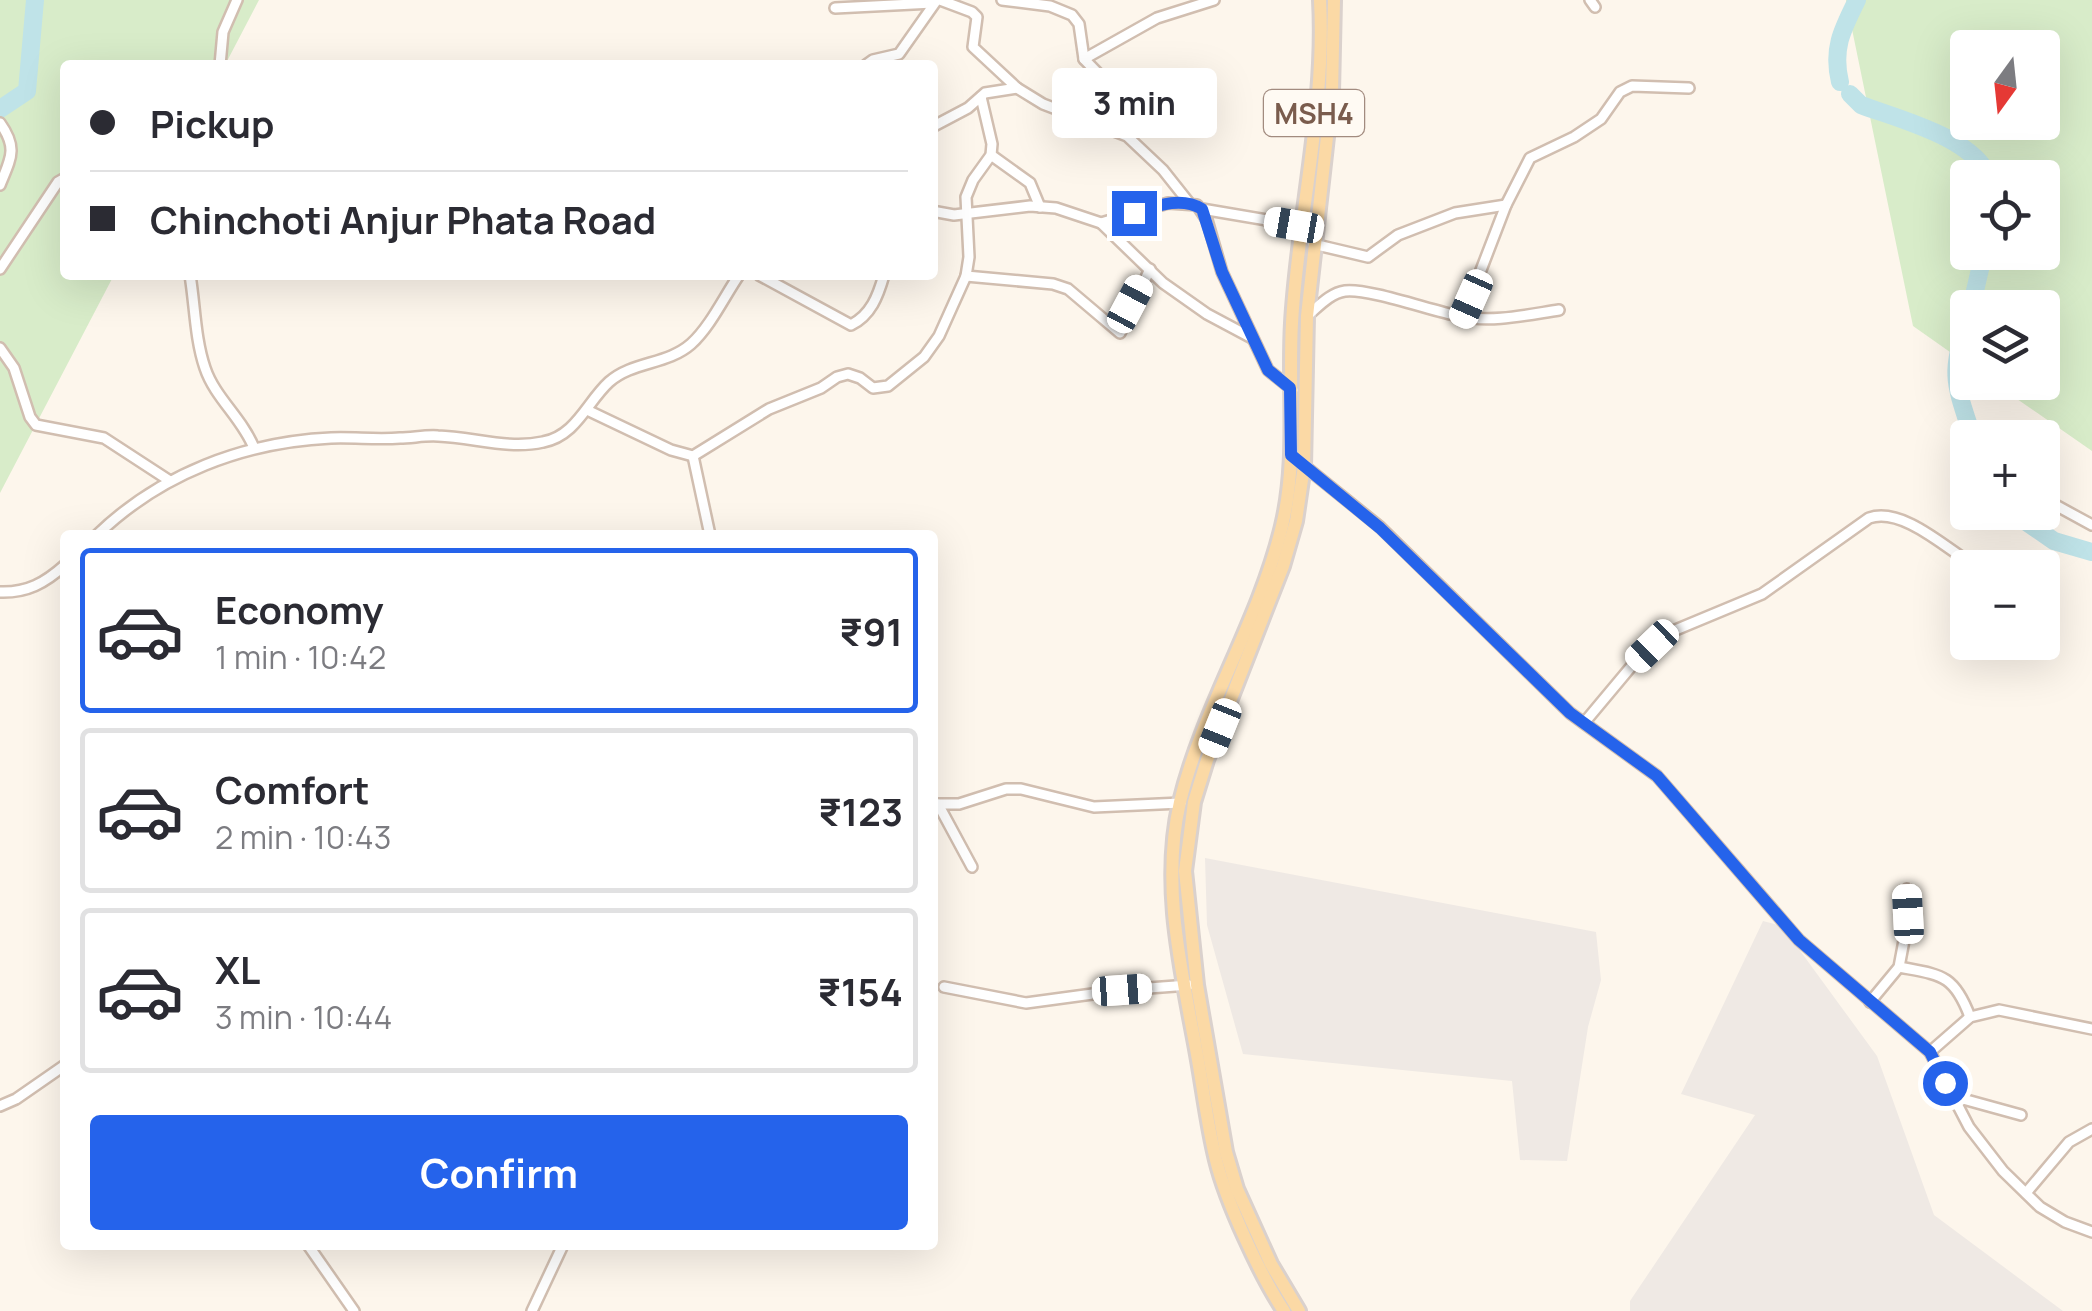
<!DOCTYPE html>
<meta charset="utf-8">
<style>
body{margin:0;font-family:Manrope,sans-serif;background:#f2f2f3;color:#2b2b33;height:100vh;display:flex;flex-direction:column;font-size:38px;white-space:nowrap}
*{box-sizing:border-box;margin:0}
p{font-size:32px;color:#7c7c81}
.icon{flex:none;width:55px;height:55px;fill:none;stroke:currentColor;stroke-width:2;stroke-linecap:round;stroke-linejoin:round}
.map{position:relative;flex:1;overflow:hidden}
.details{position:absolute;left:60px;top:530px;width:878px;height:720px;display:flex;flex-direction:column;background:#fff;border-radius:10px;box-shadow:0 10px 40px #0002}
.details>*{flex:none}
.guide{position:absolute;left:60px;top:60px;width:878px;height:220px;border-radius:10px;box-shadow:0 10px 40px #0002;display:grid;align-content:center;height:220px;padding:0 30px;background:#fff}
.needle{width:65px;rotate:195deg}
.buttons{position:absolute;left:1950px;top:30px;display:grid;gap:20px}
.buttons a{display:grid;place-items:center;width:110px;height:110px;border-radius:10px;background:#fff;box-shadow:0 10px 40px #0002;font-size:50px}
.end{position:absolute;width:45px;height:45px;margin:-22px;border:12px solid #2563eb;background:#fff;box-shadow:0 0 0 5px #fff}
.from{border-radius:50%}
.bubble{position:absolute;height:70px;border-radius:10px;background:#fff;box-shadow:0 10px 40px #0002;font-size:32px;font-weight:700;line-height:70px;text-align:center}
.car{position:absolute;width:30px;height:60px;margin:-30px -15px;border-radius:12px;box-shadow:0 0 8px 2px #0007;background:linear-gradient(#fff 24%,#345 0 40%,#fff 0 76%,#345 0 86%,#fff 0)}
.guide b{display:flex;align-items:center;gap:35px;height:95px;font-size:38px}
.guide b+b{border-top:2px solid #e1e1e2}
.guide i{width:25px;height:25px;background:#2b2b33}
ul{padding:18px 0 0;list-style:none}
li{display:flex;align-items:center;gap:30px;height:165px;margin:0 20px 15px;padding:0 10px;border:5px solid #e1e1e2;border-radius:10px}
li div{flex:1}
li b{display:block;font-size:38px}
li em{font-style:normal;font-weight:700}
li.current{border-color:#2563eb}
li>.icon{width:90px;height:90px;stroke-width:1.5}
.primary-button{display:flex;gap:20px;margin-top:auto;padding:20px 30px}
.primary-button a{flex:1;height:115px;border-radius:10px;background:#2563eb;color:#fff;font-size:40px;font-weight:700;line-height:115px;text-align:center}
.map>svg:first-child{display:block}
.industrial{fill:#efe9e4}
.green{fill:#d8ecc9;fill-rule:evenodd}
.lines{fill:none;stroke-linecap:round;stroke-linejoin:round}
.river{stroke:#bfe3e8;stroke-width:18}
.street-casing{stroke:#d1beb0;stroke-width:14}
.primary-casing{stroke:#dad1cd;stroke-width:18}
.street{stroke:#fff;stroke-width:9}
.primary{stroke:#fbd9a5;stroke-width:12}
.route{stroke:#2563eb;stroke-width:12}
.labels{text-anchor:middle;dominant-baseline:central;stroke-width:8;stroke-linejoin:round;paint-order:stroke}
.shield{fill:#fffaf3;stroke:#a28b7f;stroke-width:2.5}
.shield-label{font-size:28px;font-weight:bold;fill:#7a5c4d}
</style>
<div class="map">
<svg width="2092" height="1311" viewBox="0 0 2092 1311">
<rect width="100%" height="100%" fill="#fdf6ec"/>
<g class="industrial">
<polygon points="1205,858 1596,932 1601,980 1588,1027 1567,1161 1520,1160 1512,1081 1243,1054 1207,925"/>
<polygon points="1763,921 1782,926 1877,1056 1934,1215 2063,1311 1630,1311 1630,1301 1755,1115 1681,1094"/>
</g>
<g class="green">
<polygon points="0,0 259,0 225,65 65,65 65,275 114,275 0,493"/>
<path d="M1846,0H2092V451L1994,383L2042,382V308H1968L1967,364L1913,326ZM1968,48H2042V122H1968ZM1968,178H2042V252H1968Z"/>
</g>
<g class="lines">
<g class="river">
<path d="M1840,82C1832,49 1842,30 1857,0"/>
<path d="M1850,94L1861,105C1898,119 1975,138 1989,178"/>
<polyline points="0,109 27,91 35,0"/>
<polyline points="1971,308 1984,252"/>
<path d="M1968,318C1949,375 1955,383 1973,438"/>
<polyline points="2012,512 2054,541 2092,552"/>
</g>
<g class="street-casing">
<g id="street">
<polyline points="940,0 972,12 977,17 973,47 1017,88 1043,104 1127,136 1163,170 1190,204"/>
<polyline points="1002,0 1050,6 1072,15 1079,24 1084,59 1121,97 1162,105"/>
<polyline points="1590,0 1595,7"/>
<polyline points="835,8 933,3"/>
<polyline points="1084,59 1157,18 1214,0"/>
<polyline points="220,65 223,32 237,0"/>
<polyline points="866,65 873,60 899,54 937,0"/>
<path d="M0,123C18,148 11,158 0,185"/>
<polyline points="932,127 968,108 985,93 1017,88"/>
<polyline points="991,155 1030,183 1040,207"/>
<polyline points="1202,209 1302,226"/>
<polyline points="932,211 954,215 1030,206 1056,208 1101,223 1168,203 1197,205 1207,220 1222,272 1268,370 1293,390"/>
<polyline points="1101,223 1163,283 1207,314 1252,338"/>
<polyline points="1313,244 1368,257 1398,235 1455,213 1506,205"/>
<polyline points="0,269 58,182 65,178"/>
<path d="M190,275C195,305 195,339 205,368C215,398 242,418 254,448"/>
<path d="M759,275L851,325C871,315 878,296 884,275"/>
<polyline points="966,276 1053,284 1068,289 1120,333 1150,269"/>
<path d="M1307,316C1318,307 1330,293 1345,291C1368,288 1432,311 1459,316C1492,323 1526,315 1559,310"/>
<polyline points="1463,317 1506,205 1530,158 1574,137 1601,119 1620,92 1632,86 1689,88"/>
<polyline points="0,348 14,368 30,417 36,425 104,438 170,481"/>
<polyline points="587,410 671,450 693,456 769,409 821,388 837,377 848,374 860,378 873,388 888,386 924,357 939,336 966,276 969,257 966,197 973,180 991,155 992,144 981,97"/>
<polyline points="693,456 710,535"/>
<polyline points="1302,464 1380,527 1570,713 1657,776 1799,940 1930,1052 1969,1127 2003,1171 2040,1207 2065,1222 2092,1232"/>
<polyline points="2048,501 2092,525"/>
<path d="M97,535C160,474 244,442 331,438C354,437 377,440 400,438C412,438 425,435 438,436C473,437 508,450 543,442C576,436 587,402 609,382C633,361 667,365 691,344C710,327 724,297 739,275"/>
<path d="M0,592C27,593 45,583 65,565"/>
<path d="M1584,723L1635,662L1661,636L1762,594L1869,518C1903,506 1949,551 1978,568"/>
<polyline points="932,804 959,804 1006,789 1021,789 1094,807 1181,803"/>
<polyline points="938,804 972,867"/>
<path d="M1899,967C1941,975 1954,974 1970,1017"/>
<polyline points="944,987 1026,1003 1122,990 1189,985"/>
<polyline points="1870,1002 1899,967 1909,914 1907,889"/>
<polyline points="1930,1052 1970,1017 1999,1010 2092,1029"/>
<polyline points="1952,1096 2021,1115"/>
<polyline points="0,1106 16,1099 65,1065"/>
<polyline points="2026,1193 2069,1142 2092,1129"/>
<polyline points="308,1245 354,1311"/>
<polyline points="532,1311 563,1245"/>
</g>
</g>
<g class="primary-casing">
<g id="primary">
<path d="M1284,1311C1260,1275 1226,1201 1216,1160C1207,1124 1203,1086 1196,1049C1181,968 1161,884 1180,802C1203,707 1259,622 1282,526C1298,460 1288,390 1292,323C1298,216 1326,108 1320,0"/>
<polyline points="1299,1311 1271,1264 1237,1189 1226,1152 1197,985 1185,871 1194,802 1207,760 1283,566 1296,521 1304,466 1307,316 1332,92 1334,0"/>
</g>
</g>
<use href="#street" class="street"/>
<use href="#primary" class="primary"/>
</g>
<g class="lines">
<path class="route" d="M1134,213C1156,206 1181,196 1202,209L1222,272L1268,370L1290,388L1291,455L1380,528L1570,713L1657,776L1799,940L1930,1052L1945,1083"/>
</g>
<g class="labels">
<rect class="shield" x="1264" y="90" width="100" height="46" rx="8"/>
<g class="shield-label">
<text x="1314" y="113">MSH4</text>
</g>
</g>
</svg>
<div class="buttons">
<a><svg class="needle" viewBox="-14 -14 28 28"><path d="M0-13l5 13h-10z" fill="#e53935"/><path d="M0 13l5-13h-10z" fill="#7c7c81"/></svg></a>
<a><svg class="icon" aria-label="locate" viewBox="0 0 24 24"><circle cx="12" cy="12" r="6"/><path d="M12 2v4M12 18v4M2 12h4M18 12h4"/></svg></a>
<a><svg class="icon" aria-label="layers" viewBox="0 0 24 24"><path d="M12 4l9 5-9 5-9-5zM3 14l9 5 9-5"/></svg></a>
<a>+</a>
<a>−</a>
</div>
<i class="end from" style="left:1945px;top:1083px"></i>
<i class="end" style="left:1134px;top:213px"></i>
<div class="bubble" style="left:1052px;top:68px;width:165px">3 min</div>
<i class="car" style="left:1294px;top:225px;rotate:280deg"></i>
<i class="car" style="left:1471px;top:299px;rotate:204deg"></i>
<i class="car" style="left:1130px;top:304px;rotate:28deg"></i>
<i class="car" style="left:1652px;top:646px;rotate:226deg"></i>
<i class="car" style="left:1220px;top:728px;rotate:202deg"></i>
<i class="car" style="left:1908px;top:914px;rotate:357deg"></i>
<i class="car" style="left:1122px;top:990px;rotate:86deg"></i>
<div class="guide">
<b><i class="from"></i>Pickup</b>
<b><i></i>Chinchoti Anjur Phata Road</b>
</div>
<section class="details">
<ul>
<li class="current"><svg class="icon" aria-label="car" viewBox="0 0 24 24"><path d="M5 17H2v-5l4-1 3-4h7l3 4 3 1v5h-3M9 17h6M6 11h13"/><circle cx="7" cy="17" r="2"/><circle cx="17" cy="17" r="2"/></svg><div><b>Economy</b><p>1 min · 10:42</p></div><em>₹91</em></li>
<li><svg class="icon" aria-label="car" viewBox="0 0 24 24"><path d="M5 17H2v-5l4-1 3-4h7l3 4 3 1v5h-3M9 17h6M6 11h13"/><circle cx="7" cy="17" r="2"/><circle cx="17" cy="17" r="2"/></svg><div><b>Comfort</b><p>2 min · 10:43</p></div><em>₹123</em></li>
<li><svg class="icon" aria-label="car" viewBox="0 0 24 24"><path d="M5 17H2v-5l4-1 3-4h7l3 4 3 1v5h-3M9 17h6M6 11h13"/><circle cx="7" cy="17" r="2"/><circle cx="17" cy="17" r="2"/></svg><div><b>XL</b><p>3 min · 10:44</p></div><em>₹154</em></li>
</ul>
<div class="primary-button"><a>Confirm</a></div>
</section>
</div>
